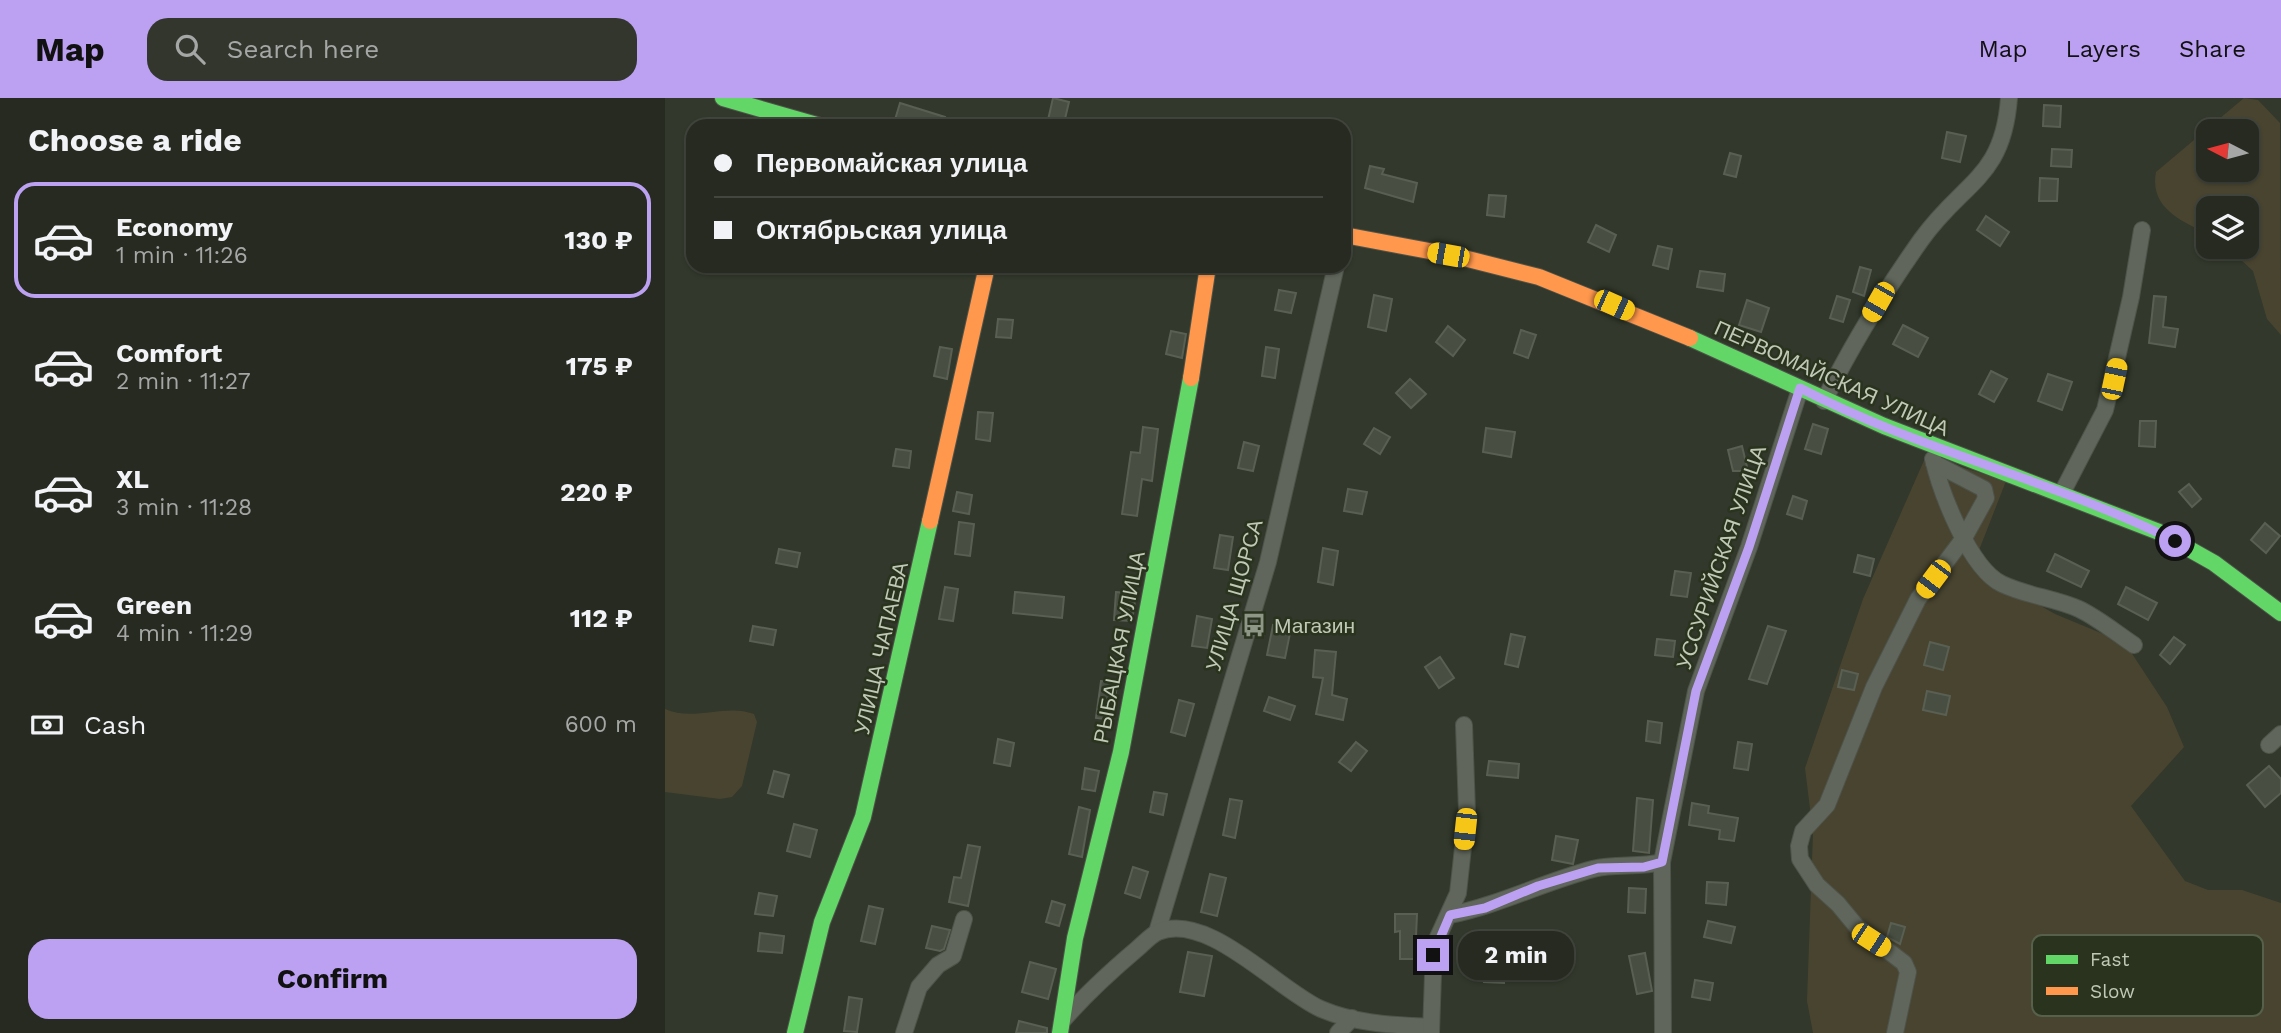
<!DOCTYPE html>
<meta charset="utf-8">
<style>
body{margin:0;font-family:"Work Sans",sans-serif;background:#32362d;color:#f1f3f6;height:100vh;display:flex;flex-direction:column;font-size:26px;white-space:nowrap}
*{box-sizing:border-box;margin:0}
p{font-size:23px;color:#a4a7a5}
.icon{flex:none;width:38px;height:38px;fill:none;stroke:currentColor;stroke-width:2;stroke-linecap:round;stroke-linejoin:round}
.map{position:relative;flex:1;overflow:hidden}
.drawer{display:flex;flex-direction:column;background:#262a20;width:665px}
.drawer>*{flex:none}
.hud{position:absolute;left:21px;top:21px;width:665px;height:154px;border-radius:21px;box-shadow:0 2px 5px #0004,0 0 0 2px #42463e;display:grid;align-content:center;height:154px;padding:0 28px;background:#262a20}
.needle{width:46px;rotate:276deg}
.controls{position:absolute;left:1531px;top:21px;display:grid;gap:14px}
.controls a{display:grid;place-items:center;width:63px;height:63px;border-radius:14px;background:#262a20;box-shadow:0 2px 5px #0004,0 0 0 2px #42463e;font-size:35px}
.end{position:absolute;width:32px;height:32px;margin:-16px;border:9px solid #bca0f2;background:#111;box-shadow:0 0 0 4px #111}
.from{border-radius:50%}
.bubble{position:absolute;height:49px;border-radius:21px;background:#262a20;box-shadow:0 2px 5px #0004,0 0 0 2px #42463e;font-size:23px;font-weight:700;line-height:49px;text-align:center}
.car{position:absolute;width:21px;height:42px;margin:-21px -10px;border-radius:9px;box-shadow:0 0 5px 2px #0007;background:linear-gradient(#f5c518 24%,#345 0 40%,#f5c518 0 76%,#345 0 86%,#f5c518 0)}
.hud b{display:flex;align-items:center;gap:24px;height:66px;font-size:26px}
.hud b+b{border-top:2px solid #42463e}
.hud i{width:18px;height:18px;background:#f1f3f6}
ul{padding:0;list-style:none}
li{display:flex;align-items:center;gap:21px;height:116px;margin:0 14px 10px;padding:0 14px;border:4px solid transparent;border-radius:21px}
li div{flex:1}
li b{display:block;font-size:26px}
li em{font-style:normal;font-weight:700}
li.on{border-color:#bca0f2}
li>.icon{width:63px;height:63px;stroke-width:1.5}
h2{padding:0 28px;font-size:32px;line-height:84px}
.pay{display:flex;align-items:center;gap:18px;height:77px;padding:0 28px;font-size:26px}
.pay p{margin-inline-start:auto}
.cta{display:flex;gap:14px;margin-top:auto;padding:14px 28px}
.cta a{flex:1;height:80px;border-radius:21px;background:#bca0f2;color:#111;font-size:28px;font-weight:700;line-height:80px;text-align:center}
header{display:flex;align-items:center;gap:42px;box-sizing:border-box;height:98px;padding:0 35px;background:#bca0f2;color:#111}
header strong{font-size:33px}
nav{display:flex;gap:38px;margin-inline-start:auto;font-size:24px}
.search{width:490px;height:63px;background:#32362d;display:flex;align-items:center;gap:18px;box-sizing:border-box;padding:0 24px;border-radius:21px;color:#a4a7a5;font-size:26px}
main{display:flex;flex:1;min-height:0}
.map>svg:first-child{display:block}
.green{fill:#484430;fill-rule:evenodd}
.building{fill:#484e42;stroke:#5a5f53;stroke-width:2}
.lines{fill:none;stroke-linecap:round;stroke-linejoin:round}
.street-casing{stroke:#4e5349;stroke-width:18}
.fast-casing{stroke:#4e5349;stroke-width:18}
.slow-casing{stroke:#4e5349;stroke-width:18}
.street{stroke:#60665b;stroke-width:16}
.fast{stroke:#63d668;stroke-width:16}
.slow{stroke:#ff974d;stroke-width:16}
.route{stroke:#bca0f2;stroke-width:9}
.labels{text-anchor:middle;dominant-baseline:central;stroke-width:5;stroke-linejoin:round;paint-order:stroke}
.street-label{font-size:21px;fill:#bfc9b5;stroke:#29331e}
.poi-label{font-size:21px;fill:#bfc9b5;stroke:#29331e;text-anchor:start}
.key{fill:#29331e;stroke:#56604b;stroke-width:2}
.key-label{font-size:19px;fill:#bfc9b5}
</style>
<header>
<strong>Map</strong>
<div class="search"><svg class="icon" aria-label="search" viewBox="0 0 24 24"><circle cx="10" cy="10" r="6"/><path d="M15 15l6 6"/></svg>Search here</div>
<nav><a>Map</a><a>Layers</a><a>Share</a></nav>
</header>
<main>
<section class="drawer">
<h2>Choose a ride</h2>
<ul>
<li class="on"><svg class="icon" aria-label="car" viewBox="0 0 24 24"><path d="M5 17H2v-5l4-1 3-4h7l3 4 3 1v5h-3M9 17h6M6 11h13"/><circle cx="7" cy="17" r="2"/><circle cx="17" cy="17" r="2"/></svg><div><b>Economy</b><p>1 min · 11:26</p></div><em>130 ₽</em></li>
<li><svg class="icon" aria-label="car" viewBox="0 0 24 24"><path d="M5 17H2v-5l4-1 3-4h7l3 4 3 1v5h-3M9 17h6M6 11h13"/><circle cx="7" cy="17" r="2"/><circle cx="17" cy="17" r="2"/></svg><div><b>Comfort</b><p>2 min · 11:27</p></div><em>175 ₽</em></li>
<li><svg class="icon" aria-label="car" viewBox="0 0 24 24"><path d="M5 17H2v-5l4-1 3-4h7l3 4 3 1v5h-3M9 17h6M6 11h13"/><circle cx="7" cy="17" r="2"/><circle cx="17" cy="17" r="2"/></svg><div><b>XL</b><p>3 min · 11:28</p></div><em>220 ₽</em></li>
<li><svg class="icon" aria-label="car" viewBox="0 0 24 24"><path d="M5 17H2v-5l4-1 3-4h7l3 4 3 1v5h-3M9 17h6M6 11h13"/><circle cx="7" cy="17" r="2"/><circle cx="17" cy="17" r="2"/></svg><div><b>Green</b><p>4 min · 11:29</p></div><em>112 ₽</em></li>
</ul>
<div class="pay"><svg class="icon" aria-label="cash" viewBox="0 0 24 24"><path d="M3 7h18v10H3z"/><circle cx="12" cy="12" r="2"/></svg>Cash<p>600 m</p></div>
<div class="cta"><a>Confirm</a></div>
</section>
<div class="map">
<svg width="1616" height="935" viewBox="0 0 1616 935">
<rect width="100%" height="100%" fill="#32382b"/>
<g class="green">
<path d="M1579,0L1593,2L1615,25L1616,237L1602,221L1588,173L1562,149H1582V110H1544L1543,136C1517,123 1484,110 1491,74ZM1582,33V72H1544V33Z"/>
<polygon points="1261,358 1341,383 1311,460 1330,482 1390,516 1460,545 1502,609 1519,649 1466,708 1520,783 1543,792 1577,792 1616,805 1616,935 1148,935 1142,903 1148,735 1140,670 1198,501"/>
<path d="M0,611C29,624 61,605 89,616L92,624L77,688L67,699L55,701L0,694Z"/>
</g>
<g class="building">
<polygon points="388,0 404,4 399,25 383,22"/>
<polygon points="235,5 280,19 277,28 238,28 229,25"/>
<polygon points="1379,7 1396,8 1395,29 1378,28"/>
<polygon points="1282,34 1301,38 1295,64 1277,60"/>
<polygon points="1387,51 1407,52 1406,69 1386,68"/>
<polygon points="1065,55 1076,58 1071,79 1059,76"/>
<polygon points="705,68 719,71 717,76 752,85 748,104 700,90"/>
<polygon points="1375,80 1393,81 1392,103 1374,103"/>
<polygon points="824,97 841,98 839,119 822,117"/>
<polygon points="1321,118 1344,134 1335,148 1312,132"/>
<polygon points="931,127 951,137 944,154 923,144"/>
<polygon points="993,148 1007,151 1003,171 988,167"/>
<polygon points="1195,169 1206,172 1199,198 1188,194"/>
<polygon points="1035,173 1060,176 1058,193 1032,189"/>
<polygon points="614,192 631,195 626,215 610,212"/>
<polygon points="709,197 727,201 721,233 703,229"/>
<polygon points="1172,198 1185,202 1178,224 1165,220"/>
<polygon points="1489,198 1501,199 1498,229 1513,231 1510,249 1484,245"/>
<polygon points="1082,202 1104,210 1096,234 1074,227"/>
<polygon points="333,221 348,222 346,240 331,239"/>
<polygon points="1238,227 1263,240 1253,259 1228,246"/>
<polygon points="783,228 800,242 788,258 771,244"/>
<polygon points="856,232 871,237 863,260 849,255"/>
<polygon points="506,233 521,236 517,260 501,256"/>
<polygon points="275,249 287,251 282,281 269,278"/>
<polygon points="601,249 614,251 610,280 597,278"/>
<polygon points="1326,273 1342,281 1329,304 1314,296"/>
<polygon points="1383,276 1407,284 1397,312 1373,303"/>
<polygon points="745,281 761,296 746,310 731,295"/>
<polygon points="313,314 328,315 325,343 311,341"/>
<polygon points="1475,323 1491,323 1490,349 1474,348"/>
<polygon points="1148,326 1163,331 1156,356 1140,351"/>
<polygon points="478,329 493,331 487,383 477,381 472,418 457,416 466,354 475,355"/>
<polygon points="709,330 725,339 715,356 699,346"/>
<polygon points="821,330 850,334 846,359 818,354"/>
<polygon points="579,344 594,348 588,373 573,370"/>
<polygon points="1077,348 1083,373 1068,373 1063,352"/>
<polygon points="231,351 246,353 244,370 228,368"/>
<polygon points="1524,386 1536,401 1527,409 1514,394"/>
<polygon points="683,391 702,394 697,416 679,413"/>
<polygon points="292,394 307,397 304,416 288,413"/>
<polygon points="1128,398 1142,403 1137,421 1122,416"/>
<polygon points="294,424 309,426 305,458 290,456"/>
<polygon points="1600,425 1615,438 1601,455 1586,442"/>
<polygon points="555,437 568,439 563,472 549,470"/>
<polygon points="658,450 673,453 668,487 653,484"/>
<polygon points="114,451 135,455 132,469 111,465"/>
<polygon points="1390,456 1424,473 1416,489 1382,473"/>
<polygon points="1193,457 1209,461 1205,478 1189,474"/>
<polygon points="1010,473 1026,475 1022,499 1006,497"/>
<polygon points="280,489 293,491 288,523 274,521"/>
<polygon points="1461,489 1492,505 1483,522 1453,506"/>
<polygon points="350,494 399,499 397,520 348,515"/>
<polygon points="451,494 471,496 467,523 449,522"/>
<polygon points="532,518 547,521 542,550 527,548"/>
<polygon points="608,527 626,530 620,560 602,557"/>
<polygon points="88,528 111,532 108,547 85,543"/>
<polygon points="1103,528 1121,533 1102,586 1084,581"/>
<polygon points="846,536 860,539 853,569 840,566"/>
<polygon points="1509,539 1520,547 1505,566 1495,557"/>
<polygon points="992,541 1010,543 1008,559 990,557"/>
<polygon points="1265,544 1284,549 1278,572 1259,567"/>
<polygon points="650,552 671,554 667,597 682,601 678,622 651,616 658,580 648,579"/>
<polygon points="775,559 789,580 774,590 760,569"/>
<polygon points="1177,572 1193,576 1189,592 1173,589"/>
<polygon points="436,583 452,585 448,622 431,620"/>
<polygon points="1262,593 1285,598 1281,617 1258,612"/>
<polygon points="604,599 630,608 625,622 599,613"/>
<polygon points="514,602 529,606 520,638 506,634"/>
<polygon points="983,623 997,625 995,645 981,643"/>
<polygon points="333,641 349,645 345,668 329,665"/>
<polygon points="691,644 702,653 686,673 674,664"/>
<polygon points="1073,644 1087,646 1083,672 1069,670"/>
<polygon points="824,663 854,666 853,680 822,677"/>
<polygon points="1604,668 1616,681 1616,695 1600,709 1582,687"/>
<polygon points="420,670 434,673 430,693 417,691"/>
<polygon points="109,673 124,677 118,699 103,695"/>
<polygon points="489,694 502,696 498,717 485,714"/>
<polygon points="972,700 988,702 984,755 968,753"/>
<polygon points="565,701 577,703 570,740 558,737"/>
<polygon points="1027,705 1044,708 1043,715 1073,720 1069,743 1054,741 1055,732 1024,727"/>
<polygon points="414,709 425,712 417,759 404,756"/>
<polygon points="129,726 152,732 145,759 122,753"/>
<polygon points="891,738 913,742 908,766 887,762"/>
<polygon points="303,747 315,749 303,808 284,804 289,779 296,780"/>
<polygon points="468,769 483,774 475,800 460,795"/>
<polygon points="545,776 561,780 552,818 536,814"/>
<polygon points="1042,784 1063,785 1061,807 1041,805"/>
<polygon points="964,790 981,791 980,815 963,814"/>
<polygon points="94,795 112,798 108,818 90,816"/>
<polygon points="387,803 400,807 394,828 381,824"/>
<polygon points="204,808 218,811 210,846 196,843"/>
<polygon points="730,816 752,816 750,861 735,861 735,833 730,834"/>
<polygon points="1043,823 1070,829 1066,845 1039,839"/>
<polygon points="1226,825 1240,829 1235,846 1222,839"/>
<polygon points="267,828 285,832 279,851 275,853 261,850"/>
<polygon points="95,835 119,838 117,855 93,853"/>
<polygon points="523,854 547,858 539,898 515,894"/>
<polygon points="980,855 987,893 972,896 964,858"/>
<polygon points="821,860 840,862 839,885 819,884"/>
<polygon points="365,864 391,871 383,901 357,894"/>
<polygon points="1030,882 1048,885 1045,902 1027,899"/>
<polygon points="184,899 197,901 192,934 179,933"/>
<polygon points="354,923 382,930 382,935 351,935"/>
</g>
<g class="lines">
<g class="street-casing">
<g id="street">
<path d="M1159,303C1187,246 1220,193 1256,142C1298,83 1338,81 1344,0"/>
<path d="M1268,361C1276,395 1305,471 1337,486C1362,498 1390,500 1414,511C1433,520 1451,535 1469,547"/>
<polyline points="1398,393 1440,312 1466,199 1477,132"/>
<polyline points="1604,647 1616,636"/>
<path d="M785,817C834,807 879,784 928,771C950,765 974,770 997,764"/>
<polyline points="492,834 603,464 671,168"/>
<path d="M399,921C422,895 446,873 472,851C478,846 486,837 493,834C543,813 613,892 656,911C691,926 729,927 766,929"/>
<polyline points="239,935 254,889 273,867 288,858 299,821"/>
<polyline points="673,935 687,920"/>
<polyline points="766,935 769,848 793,795 795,777 802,713 799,627"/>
<polyline points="998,935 997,764 1031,593 1084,449 1135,291"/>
<polyline points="1230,935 1243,874 1239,865 1192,829 1173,806 1152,787 1135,761 1134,748 1138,733 1162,707 1209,589 1253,501 1299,440 1321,400 1319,391 1269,365"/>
</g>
</g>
<g class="fast-casing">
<g id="fast">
<polyline points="58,0 155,28"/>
<polyline points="1025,240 1219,328 1494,434 1549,465 1616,515"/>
<polyline points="130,935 157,824 198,719 265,423"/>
<polyline points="395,935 410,840 456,654 526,280"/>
</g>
</g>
<g class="slow-casing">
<g id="slow">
<polyline points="679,137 791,158 874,179 1025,240"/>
<polyline points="526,280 543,168"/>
<polyline points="265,423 322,168"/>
</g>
</g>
<use href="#street" class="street"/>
<use href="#fast" class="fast"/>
<use href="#slow" class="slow"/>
</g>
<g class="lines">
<path class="route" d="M768,857L785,817L820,810L873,788L933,770L979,769L997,764L1031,593L1084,449L1135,290C1255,353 1389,382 1510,443"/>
</g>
<defs>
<g id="bus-bare" transform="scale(1.89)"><path d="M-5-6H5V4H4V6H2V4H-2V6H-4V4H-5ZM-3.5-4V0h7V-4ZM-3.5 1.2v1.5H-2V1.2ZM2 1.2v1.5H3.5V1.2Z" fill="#8e9685" stroke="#29331e" stroke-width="2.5" paint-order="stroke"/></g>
</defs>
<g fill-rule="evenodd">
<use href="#bus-bare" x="589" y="527"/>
</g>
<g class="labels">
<g class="street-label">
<text transform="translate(1167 280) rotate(24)">ПЕРВОМАЙСКАЯ УЛИЦА</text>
<text transform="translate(1056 459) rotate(-71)">УССУРИЙСКАЯ УЛИЦА</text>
<text transform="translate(569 497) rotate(-74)">УЛИЦА ЩОРСА</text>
<text transform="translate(454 549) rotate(-79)">РЫБАЦКАЯ УЛИЦА</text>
<text transform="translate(216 550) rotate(-77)">УЛИЦА ЧАПАЕВА</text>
</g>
<g class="poi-label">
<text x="609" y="527">Магазин</text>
</g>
</g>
<rect x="1367" y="837" width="231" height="81" rx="10" class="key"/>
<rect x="1381" y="857" width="32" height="9" fill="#63d668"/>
<rect x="1381" y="889" width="32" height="8" fill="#ff974d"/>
<g class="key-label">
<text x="1425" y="868">Fast</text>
<text x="1425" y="900">Slow</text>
</g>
</svg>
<div class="controls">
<a><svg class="needle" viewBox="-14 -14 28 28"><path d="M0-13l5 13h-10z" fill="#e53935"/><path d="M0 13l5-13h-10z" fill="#a4a7a5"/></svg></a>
<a><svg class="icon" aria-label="layers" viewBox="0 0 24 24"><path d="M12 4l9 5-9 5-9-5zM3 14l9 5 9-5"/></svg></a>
</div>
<i class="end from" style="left:1510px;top:443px"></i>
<i class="end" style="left:768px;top:857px"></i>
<div class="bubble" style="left:793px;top:833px;width:116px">2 min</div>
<i class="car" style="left:783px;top:157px;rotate:280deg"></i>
<i class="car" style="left:1213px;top:204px;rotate:210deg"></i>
<i class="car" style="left:949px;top:207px;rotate:114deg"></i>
<i class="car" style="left:1449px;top:281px;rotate:12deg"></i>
<i class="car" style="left:1268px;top:481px;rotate:217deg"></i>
<i class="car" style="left:800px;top:731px;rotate:186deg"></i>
<i class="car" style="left:1206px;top:842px;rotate:123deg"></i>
<div class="hud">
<b><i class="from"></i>Первомайская улица</b>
<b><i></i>Октябрьская улица</b>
</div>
</div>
</main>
